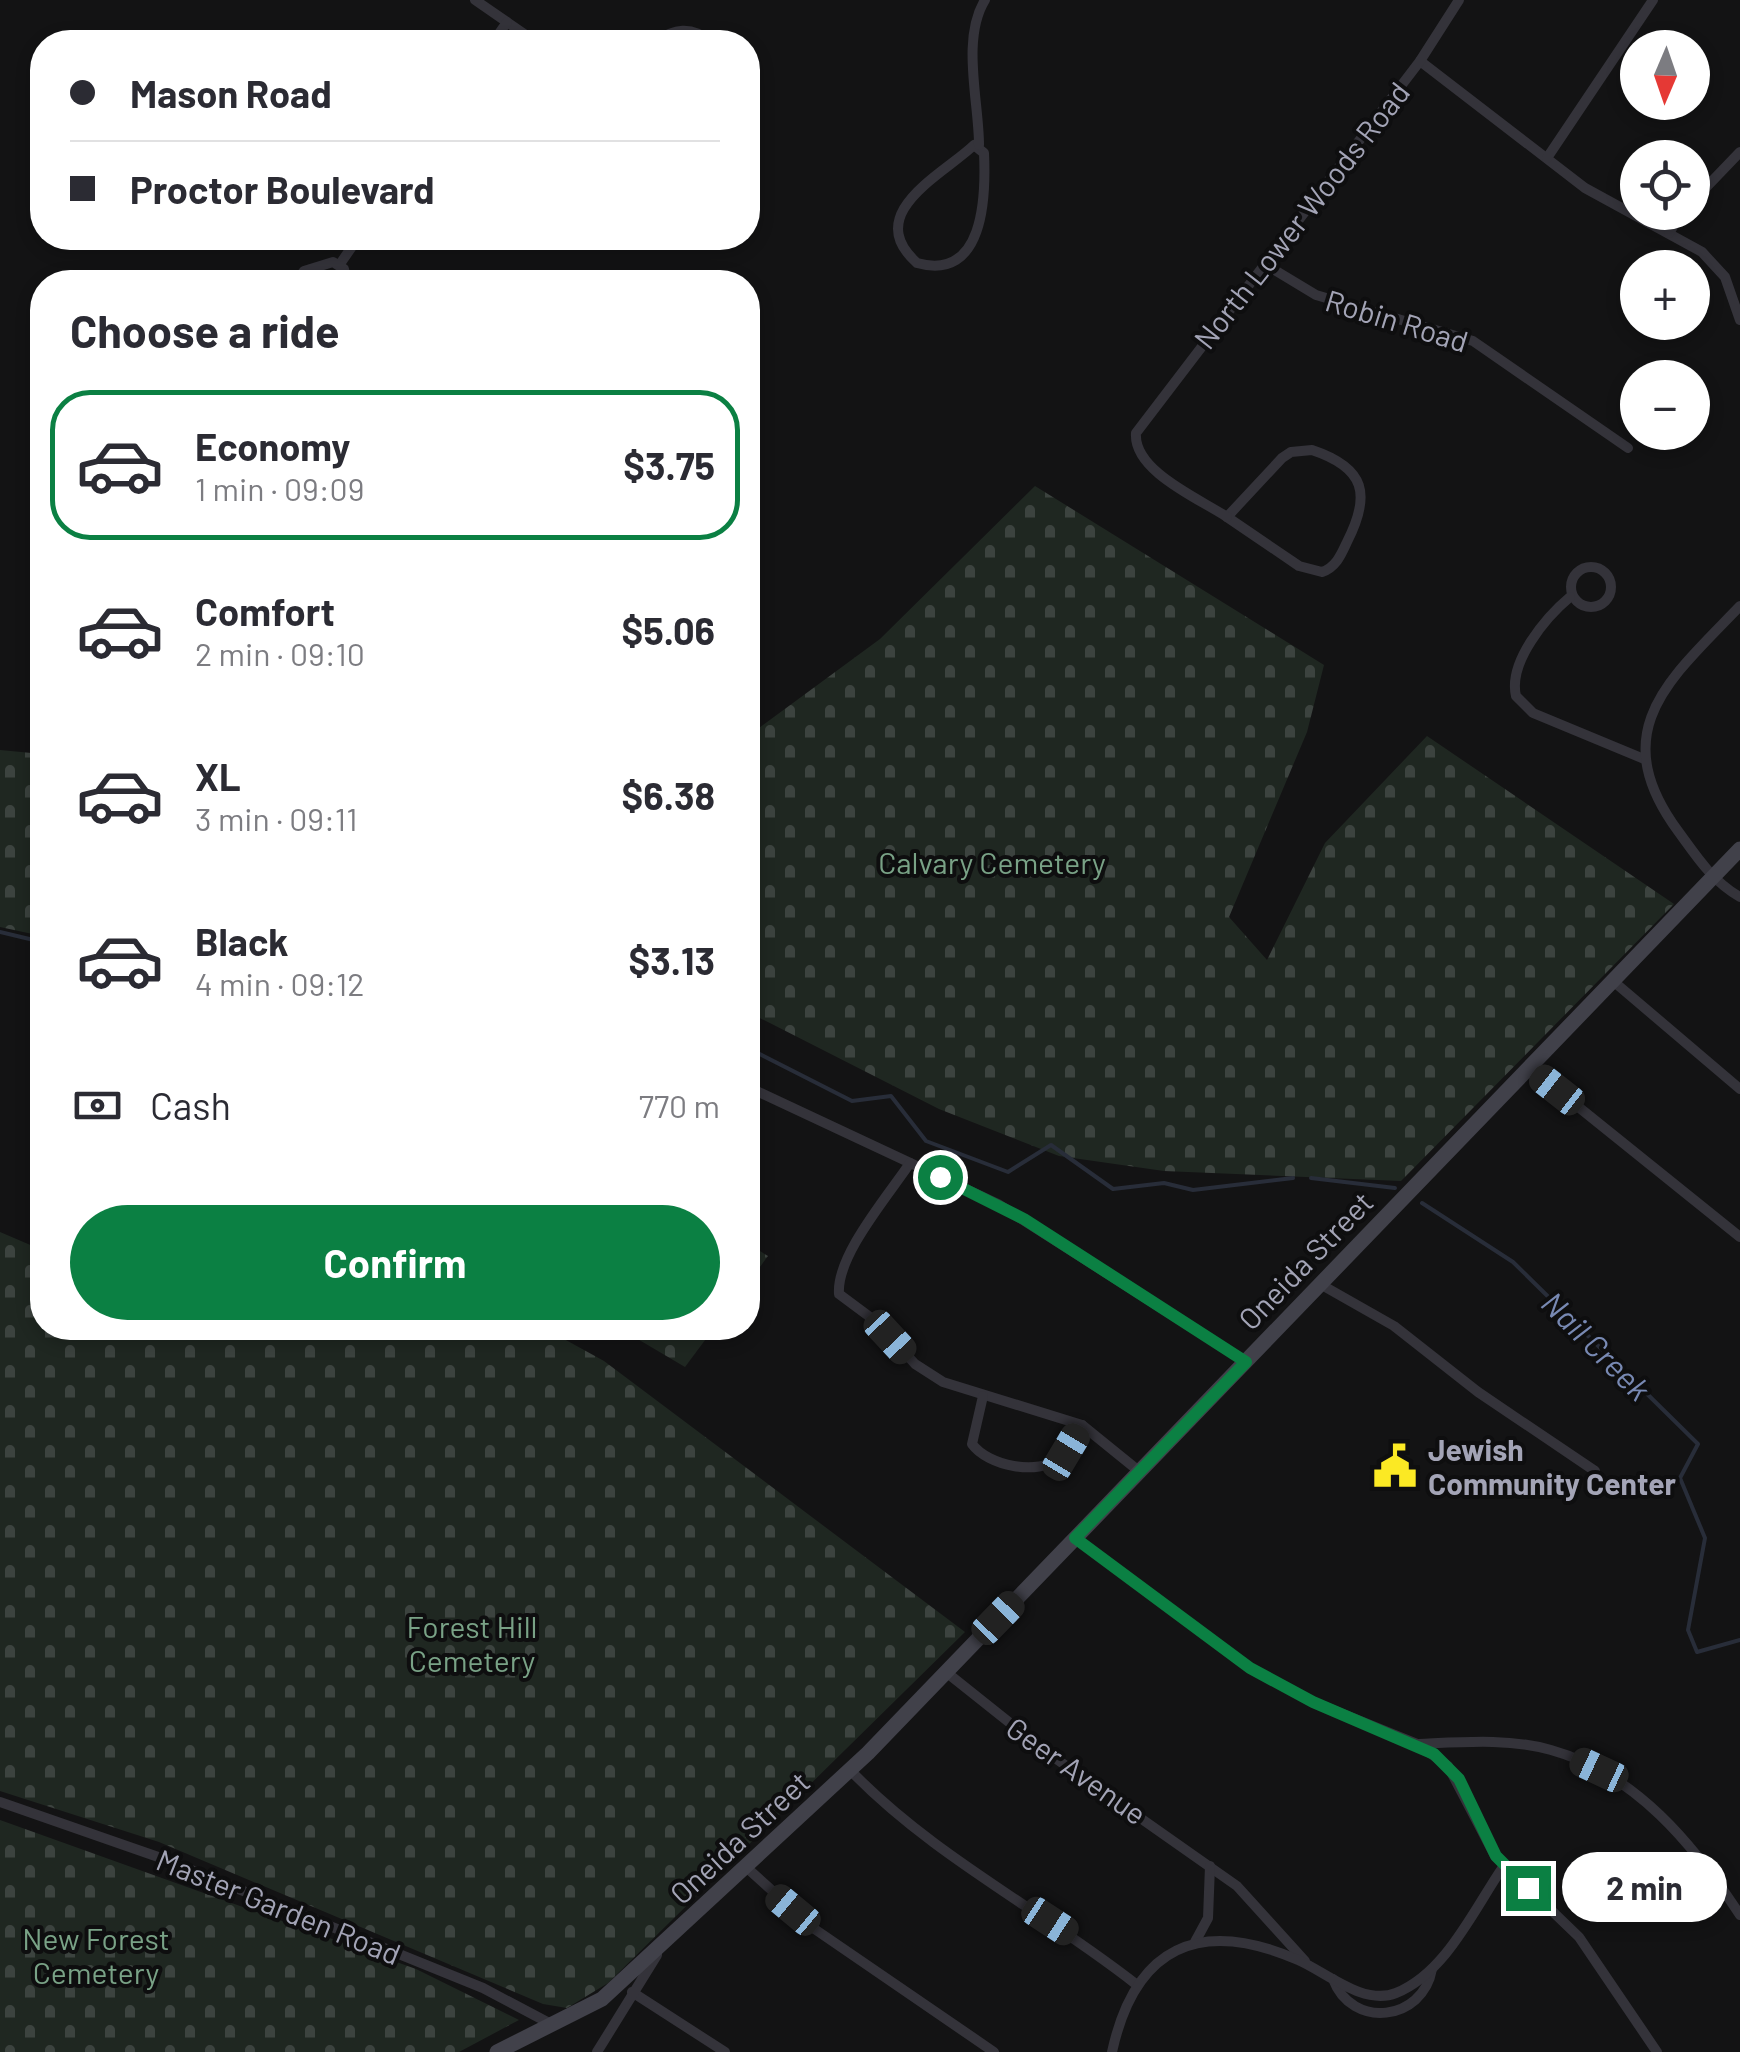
<!DOCTYPE html>
<meta charset="utf-8">
<style>
body{margin:0;font-family:Barlow,sans-serif;background:#f2f2f3;color:#2b2b33;height:100vh;display:flex;flex-direction:column;font-size:38px;white-space:nowrap}
*{box-sizing:border-box;margin:0}
p{font-size:32px;color:#7c7c81}
.icon{flex:none;width:55px;height:55px;fill:none;stroke:currentColor;stroke-width:2;stroke-linecap:round;stroke-linejoin:round}
.map{position:relative;flex:1;overflow:hidden}
.drawer{position:absolute;left:30px;top:270px;width:730px;height:1070px;display:flex;flex-direction:column;background:#fff;border-radius:40px;box-shadow:0 5px 15px #0003}
.drawer>*{flex:none}
.hud{position:absolute;left:30px;top:30px;width:730px;height:220px;border-radius:40px;box-shadow:0 5px 15px #0003;display:grid;align-content:center;height:220px;padding:0 40px;background:#fff}
.needle{width:65px;rotate:182deg}
.tools{position:absolute;left:1620px;top:30px;display:grid;gap:20px}
.tools a{display:grid;place-items:center;width:90px;height:90px;border-radius:50%;background:#fff;box-shadow:0 5px 15px #0003;font-size:50px}
.end{position:absolute;width:45px;height:45px;margin:-22px;border:12px solid #0b8043;background:#fff;box-shadow:0 0 0 5px #fff}
.from{border-radius:50%}
.bubble{position:absolute;height:70px;border-radius:35px;background:#fff;box-shadow:0 5px 15px #0003;font-size:32px;font-weight:700;line-height:70px;text-align:center}
.car{position:absolute;width:30px;height:60px;margin:-30px -15px;border-radius:12px;box-shadow:0 0 8px 2px #0007;background:linear-gradient(#222 24%,#8ab4d8 0 40%,#222 0 76%,#8ab4d8 0 86%,#222 0)}
.hud b{display:flex;align-items:center;gap:35px;height:95px;font-size:38px}
.hud b+b{border-top:2px solid #e1e1e2}
.hud i{width:25px;height:25px;background:#2b2b33}
ul{padding:0;list-style:none}
li{display:flex;align-items:center;gap:30px;height:150px;margin:0 20px 15px;padding:0 20px;border:5px solid transparent;border-radius:40px}
li div{flex:1}
li b{display:block;font-size:38px}
li em{font-style:normal;font-weight:700}
li.on{border-color:#0b8043}
li>.icon{width:90px;height:90px;stroke-width:1.5}
h2{padding:0 40px;font-size:45px;line-height:120px}
.pay{display:flex;align-items:center;gap:25px;height:110px;padding:0 40px;font-size:38px}
.pay p{margin-inline-start:auto}
.action{display:flex;gap:20px;margin-top:auto;padding:20px 40px}
.action a{flex:1;height:115px;border-radius:60px;background:#0b8043;color:#fff;font-size:40px;font-weight:700;line-height:115px;text-align:center}
.map>svg:first-child{display:block}
.cemetery{fill:url(#cemetery-stones)}
.lines{fill:none;stroke-linecap:round;stroke-linejoin:round}
.stream{stroke:#282d39;stroke-width:4}
.street{stroke:#34333a;stroke-width:10}
.secondary{stroke:#41414a;stroke-width:15}
.route{stroke:#0b8043;stroke-width:12}
.labels{text-anchor:middle;dominant-baseline:central;stroke-width:8;stroke-linejoin:round;paint-order:stroke}
.street-label{font-size:30px;fill:#a3a4b6;stroke:#0e0e0f}
.park-label{font-size:30px;fill:#79a286;stroke:#0e0e0f}
.poi-label{font-size:30px;font-weight:bold;fill:#a3a4b6;stroke:#0e0e0f;text-anchor:start}
.water-label{font-size:32px;font-style:italic;fill:#7889b3;stroke:#0e0e0f}
</style>
<div class="map">
<svg width="1740" height="2052" viewBox="0 0 1740 2052">
<defs>
<pattern id="cemetery-stones" width="16" height="16" patternUnits="userSpaceOnUse" patternTransform="scale(2.5)"><rect width="16" height="16" fill="#1f2721"/><path d="M2 7V4a2 2 0 0 1 4 0v3zM10 15v-3a2 2 0 0 1 4 0v3z" fill="#3c433f"/></pattern>
</defs>
<rect width="100%" height="100%" fill="#131314"/>
<g class="cemetery">
<polygon points="1035,486 1324,665 1307,732 1229,917 1267,960 1325,843 1427,736 1674,904 1401,1181 1164,1171 1059,1156 939,1109 748,1012 748,736 880,639"/>
<polygon points="0,750 42,754 42,936 0,927"/>
<polygon points="0,1232 42,1250 42,1328 544,1328 604,1361 965,1632 608,1983 567,2008 543,2004 159,1842 0,1791"/>
<polygon points="748,1244 768,1256 748,1283"/>
<polygon points="619,1328 714,1328 685,1367"/>
<polygon points="0,1820 416,1969 519,2020 459,2052 0,2052"/>
</g>
<g class="lines">
<g class="stream">
<polyline points="0,932 42,942"/>
<polyline points="748,1048 852,1101 891,1096 926,1141 1008,1172 1051,1145 1113,1189 1164,1183 1193,1190 1293,1178"/>
<polyline points="1311,1178 1395,1188"/>
<polyline points="1422,1203 1513,1262 1698,1444 1680,1478 1705,1538 1688,1630 1697,1652 1740,1640"/>
</g>
<g class="street">
<polyline points="475,0 536,42"/>
<polyline points="493,42 507,22"/>
<path d="M654,42C674,29 691,25 711,42"/>
<polyline points="1420,61 1585,188 1702,252 1725,277 1740,320"/>
<path d="M974,145L984,153C986,197 984,282 917,263C861,213 944,174 974,145Z"/>
<path d="M979,145C979,102 961,39 985,0"/>
<polyline points="1547,158 1653,0"/>
<polyline points="1692,202 1740,152"/>
<polyline points="1669,233 1682,212"/>
<polyline points="1263,263 1316,295 1473,341 1628,448"/>
<polyline points="340,264 358,238"/>
<polyline points="296,282 304,271 333,262 344,269 347,282"/>
<path d="M1312,450C1366,468 1371,495 1347,542C1341,555 1336,567 1322,572L1299,566L1227,517L1282,458L1291,452Z"/>
<path d="M1227,517C1200,499 1133,471 1136,433L1420,61L1459,0"/>
<circle cx="1591" cy="587" r="20"/>
<path d="M1570,597C1546,617 1508,662 1516,696L1533,713L1644,759"/>
<path d="M1740,606C1670,679 1604,730 1678,831C1697,857 1712,881 1740,897"/>
<polyline points="1613,981 1740,1089"/>
<polyline points="1530,1068 1740,1237"/>
<polyline points="748,1087 998,1204 1246,1362"/>
<path d="M910,1163C888,1196 836,1256 839,1294L878,1323L915,1364L943,1382L1082,1425L1140,1472"/>
<polyline points="1320,1284 1394,1326 1478,1392 1595,1471"/>
<path d="M983,1396L972,1444C988,1466 1038,1476 1060,1458C1070,1449 1076,1436 1082,1425"/>
<polyline points="1075,1538 1250,1668 1313,1702 1417,1744 1448,1766 1495,1856 1579,1937 1657,2052"/>
<polyline points="946,1672 1045,1751 1237,1886 1305,1961"/>
<path d="M1419,1744C1463,1742 1509,1738 1551,1750C1635,1773 1694,1845 1740,1915"/>
<path d="M850,1770C934,1857 1042,1910 1137,1985"/>
<polyline points="0,1802 164,1859 483,1988 551,2024"/>
<polyline points="746,1867 816,1930 994,2052"/>
<polyline points="1195,1942 1208,1918 1210,1866"/>
<path d="M1333,1979C1352,2030 1423,2021 1432,1969"/>
<polyline points="632,1992 725,2052"/>
<polyline points="597,2052 657,1955"/>
<path d="M1112,2052C1135,1947 1199,1917 1298,1960C1326,1972 1363,2006 1396,1993C1446,1973 1474,1909 1503,1867"/>
</g>
<polyline class="secondary" points="497,2052 602,1999 868,1753 1740,849"/>
</g>
<g class="lines">
<polyline class="route" points="940,1177 1024,1219 1246,1362 1075,1538 1250,1668 1313,1702 1434,1754 1459,1779 1496,1856 1528,1888"/>
</g>
<defs>
<g id="civic-bare" transform="scale(3.45)"><path d="M-.6-6.5H3V-4.5H.6V-3L4-1V1h2V6H-6V1h2V-1L-.6-3ZM-1.2 2.5V6h2.4V2.5Z" fill="#fbe924" stroke="#0e0e0f" stroke-width="2.5" paint-order="stroke"/></g>
</defs>
<g fill-rule="evenodd">
<use href="#civic-bare" x="1395" y="1466"/>
</g>
<g class="labels">
<g class="street-label">
<text transform="translate(1301 215) rotate(-52)">North Lower Woods Road</text>
<text transform="translate(1397 320) rotate(17)">Robin Road</text>
<text transform="translate(1305 1260) rotate(-46)">Oneida Street</text>
<text transform="translate(1077 1770) rotate(35)">Geer Avenue</text>
<text transform="translate(739 1837) rotate(-43)">Oneida Street</text>
<text transform="translate(279 1906) rotate(22)">Master Garden Road</text>
</g>
<g class="park-label">
<text x="992" y="862">Calvary Cemetery</text>
<text x="472" y="1626">Forest Hill<tspan x="472" dy="34">Cemetery</tspan></text>
<text x="96" y="1938">New Forest<tspan x="96" dy="34">Cemetery</tspan></text>
</g>
<g class="poi-label">
<text x="1428" y="1449">Jewish<tspan x="1428" dy="34">Community Center</tspan></text>
</g>
<g class="water-label">
<text transform="translate(1597 1345) rotate(45)">Nail Creek</text>
</g>
</g>
</svg>
<div class="tools">
<a><svg class="needle" viewBox="-14 -14 28 28"><path d="M0-13l5 13h-10z" fill="#e53935"/><path d="M0 13l5-13h-10z" fill="#7c7c81"/></svg></a>
<a><svg class="icon" aria-label="locate" viewBox="0 0 24 24"><circle cx="12" cy="12" r="6"/><path d="M12 2v4M12 18v4M2 12h4M18 12h4"/></svg></a>
<a>+</a>
<a>−</a>
</div>
<i class="end from" style="left:940px;top:1177px"></i>
<i class="end" style="left:1528px;top:1888px"></i>
<div class="bubble" style="left:1562px;top:1852px;width:165px">2 min</div>
<i class="car" style="left:1557px;top:1090px;rotate:308deg"></i>
<i class="car" style="left:890px;top:1337px;rotate:137deg"></i>
<i class="car" style="left:1066px;top:1452px;rotate:31deg"></i>
<i class="car" style="left:998px;top:1618px;rotate:44deg"></i>
<i class="car" style="left:1599px;top:1770px;rotate:295deg"></i>
<i class="car" style="left:793px;top:1910px;rotate:310deg"></i>
<i class="car" style="left:1050px;top:1921px;rotate:123deg"></i>
<div class="hud">
<b><i class="from"></i>Mason Road</b>
<b><i></i>Proctor Boulevard</b>
</div>
<section class="drawer">
<h2>Choose a ride</h2>
<ul>
<li class="on"><svg class="icon" aria-label="car" viewBox="0 0 24 24"><path d="M5 17H2v-5l4-1 3-4h7l3 4 3 1v5h-3M9 17h6M6 11h13"/><circle cx="7" cy="17" r="2"/><circle cx="17" cy="17" r="2"/></svg><div><b>Economy</b><p>1 min · 09:09</p></div><em>$3.75</em></li>
<li><svg class="icon" aria-label="car" viewBox="0 0 24 24"><path d="M5 17H2v-5l4-1 3-4h7l3 4 3 1v5h-3M9 17h6M6 11h13"/><circle cx="7" cy="17" r="2"/><circle cx="17" cy="17" r="2"/></svg><div><b>Comfort</b><p>2 min · 09:10</p></div><em>$5.06</em></li>
<li><svg class="icon" aria-label="car" viewBox="0 0 24 24"><path d="M5 17H2v-5l4-1 3-4h7l3 4 3 1v5h-3M9 17h6M6 11h13"/><circle cx="7" cy="17" r="2"/><circle cx="17" cy="17" r="2"/></svg><div><b>XL</b><p>3 min · 09:11</p></div><em>$6.38</em></li>
<li><svg class="icon" aria-label="car" viewBox="0 0 24 24"><path d="M5 17H2v-5l4-1 3-4h7l3 4 3 1v5h-3M9 17h6M6 11h13"/><circle cx="7" cy="17" r="2"/><circle cx="17" cy="17" r="2"/></svg><div><b>Black</b><p>4 min · 09:12</p></div><em>$3.13</em></li>
</ul>
<div class="pay"><svg class="icon" aria-label="cash" viewBox="0 0 24 24"><path d="M3 7h18v10H3z"/><circle cx="12" cy="12" r="2"/></svg>Cash<p>770 m</p></div>
<div class="action"><a>Confirm</a></div>
</section>
</div>
